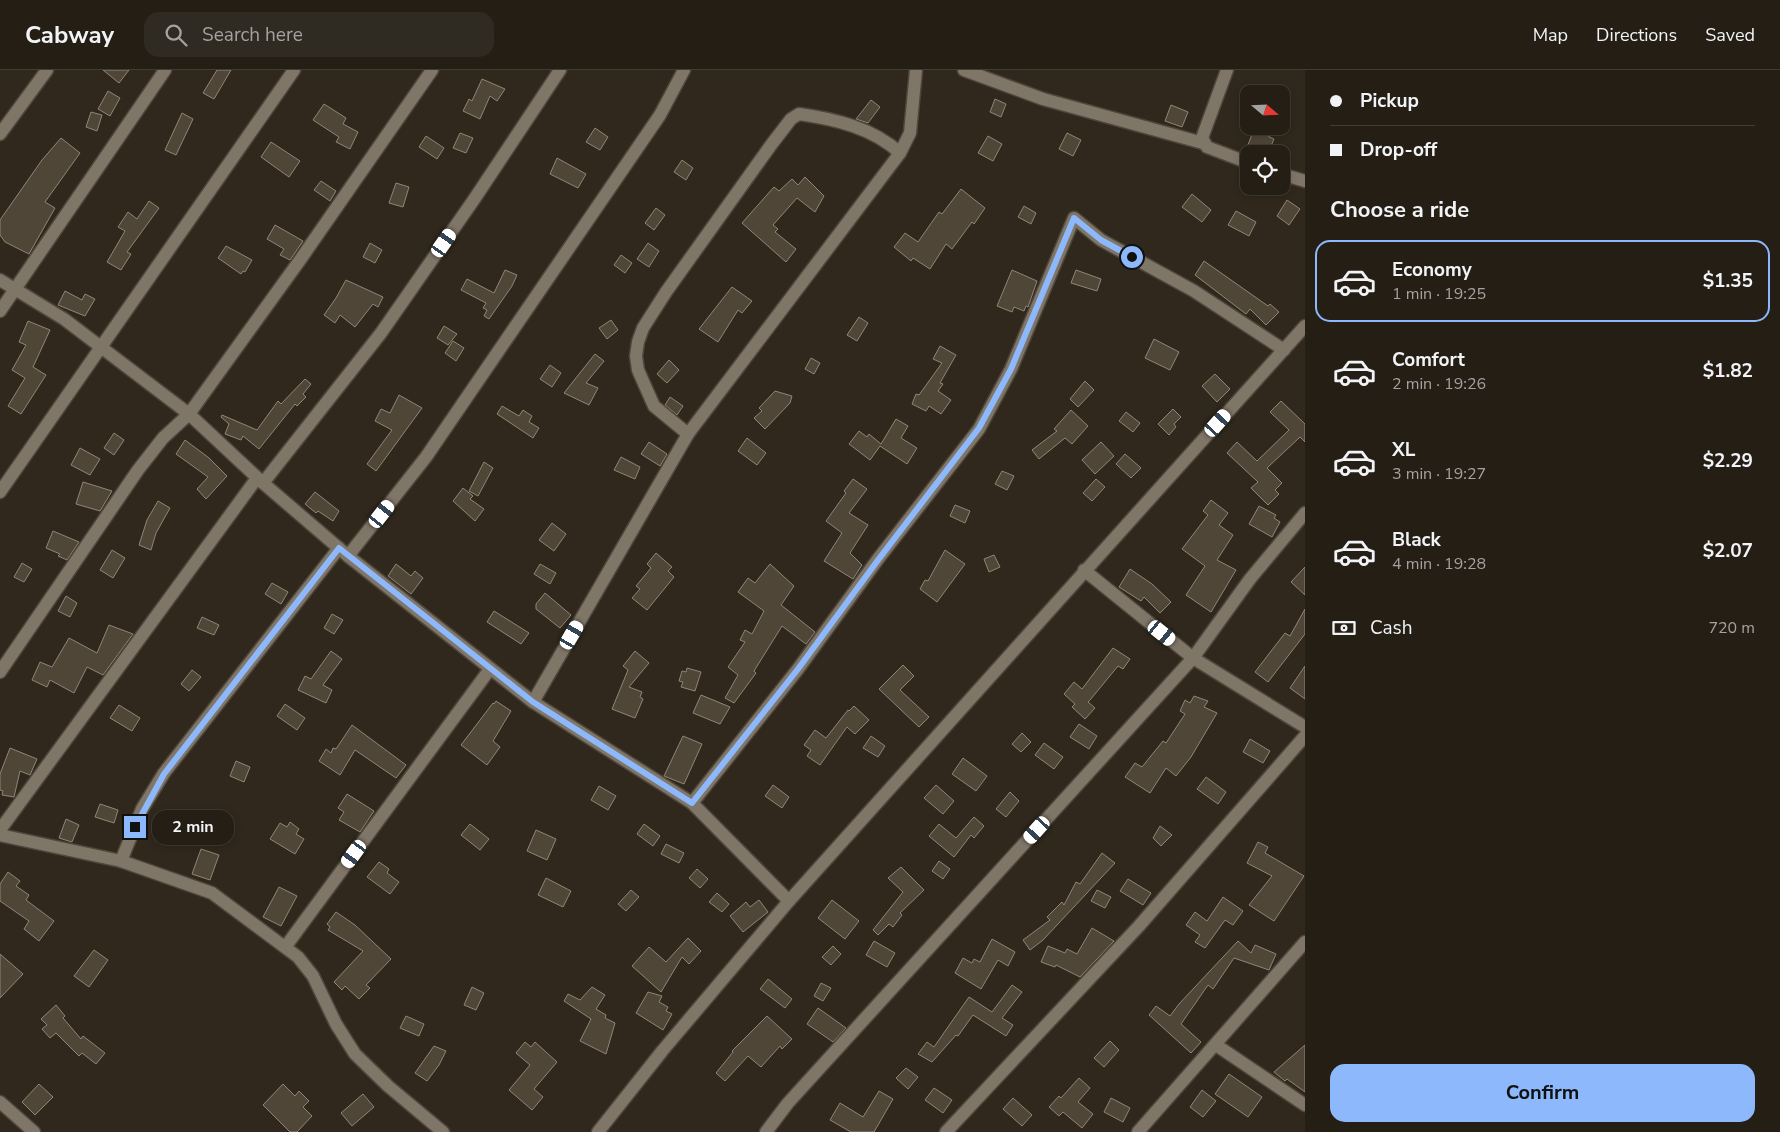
<!DOCTYPE html>
<meta charset="utf-8">
<style>
body{margin:0;font-family:"Nunito Sans",sans-serif;background:#302b22;color:#f1f3f6;height:100vh;display:flex;flex-direction:column;font-size:19px;white-space:nowrap}
*{box-sizing:border-box;margin:0}
p{font-size:16px;color:#a3a2a0}
.icon{flex:none;width:28px;height:28px;fill:none;stroke:currentColor;stroke-width:2;stroke-linecap:round;stroke-linejoin:round}
.map{position:relative;flex:1;overflow:hidden}
.details{display:flex;flex-direction:column;background:#241e15;width:475px}
.details>*{flex:none}
.guide{display:grid;align-content:center;height:110px;padding:0 25px;background:#241e15}
.needle{width:32px;rotate:109deg}
.tools{position:absolute;left:1240px;top:15px;display:grid;gap:10px}
.tools a{display:grid;place-items:center;width:50px;height:50px;border-radius:10px;background:#241e15;box-shadow:0 2px 8px #0003,0 0 0 1px #413c34;font-size:25px}
.end{position:absolute;width:22px;height:22px;margin:-11px;border:6px solid #8db9fc;background:#111;box-shadow:0 0 0 2px #111}
.from{border-radius:50%}
.bubble{position:absolute;height:35px;border-radius:15px;background:#241e15;box-shadow:0 2px 8px #0003,0 0 0 1px #413c34;font-size:16px;font-weight:700;line-height:35px;text-align:center}
.car{position:absolute;width:15px;height:30px;margin:-15px -8px;border-radius:6px;box-shadow:0 0 4px 1px #0007;background:linear-gradient(#fff 24%,#345 0 40%,#fff 0 76%,#345 0 86%,#fff 0)}
.guide b{display:flex;align-items:center;gap:18px;height:48px;font-size:19px}
.guide b+b{border-top:1px solid #413c34}
.guide i{width:12px;height:12px;background:#f1f3f6}
ul{padding:0;list-style:none}
li{display:flex;align-items:center;gap:15px;height:82px;margin:0 10px 8px;padding:0 15px;border:2px solid transparent;border-radius:15px}
li div{flex:1}
li b{display:block;font-size:19px}
li em{font-style:normal;font-weight:700}
li.selected{border-color:#8db9fc}
li>.icon{width:45px;height:45px;stroke-width:1.5}
h2{padding:0 25px;font-size:22px;line-height:60px}
.pay{display:flex;align-items:center;gap:12px;height:55px;padding:0 25px;font-size:19px}
.pay p{margin-inline-start:auto}
.primary-button{display:flex;gap:10px;margin-top:auto;padding:10px 25px}
.primary-button a{flex:1;height:58px;border-radius:15px;background:#8db9fc;color:#111;font-size:20px;font-weight:700;line-height:58px;text-align:center}
header{display:flex;align-items:center;gap:30px;box-sizing:border-box;height:70px;padding:0 25px;background:#241e15;border-bottom:1px solid #413c34}
header strong{font-size:24px}
nav{display:flex;gap:28px;margin-inline-start:auto;font-size:18px}
.search{width:350px;height:45px;background:#302b22;display:flex;align-items:center;gap:12px;box-sizing:border-box;padding:0 18px;border-radius:15px;color:#a3a2a0;font-size:19px}
main{display:flex;flex:1;min-height:0}
.map>svg:first-child{display:block}
.building{fill:#4f4638;stroke:#908677}
.lines{fill:none;stroke-linecap:round;stroke-linejoin:round}
.minor-casing{stroke:#4d463c;stroke-width:15}
.minor{stroke:#807668;stroke-width:12}
.route{stroke:#8db9fc;stroke-width:6}
</style>
<header>
<strong>Cabway</strong>
<div class="search"><svg class="icon" aria-label="search" viewBox="0 0 24 24"><circle cx="10" cy="10" r="6"/><path d="M15 15l6 6"/></svg>Search here</div>
<nav><a>Map</a><a>Directions</a><a>Saved</a></nav>
</header>
<main>
<div class="map">
<svg width="1305" height="1062" viewBox="0 0 1305 1062">
<rect width="100%" height="100%" fill="#30281c"/>
<g class="building">
<polygon points="103,0 129,0 119,13"/>
<polygon points="217,0 231,0 214,29 203,23"/>
<polygon points="482,9 505,19 497,31 490,26 480,49 463,41 469,29 472,31"/>
<polygon points="108,21 120,28 110,46 98,39"/>
<polygon points="995,29 1006,34 1001,47 990,42"/>
<polygon points="871,30 880,37 868,53 856,49"/>
<polygon points="324,34 346,48 343,54 358,62 350,79 336,72 339,67 313,50"/>
<polygon points="1171,35 1188,42 1182,57 1165,51"/>
<polygon points="91,42 102,45 97,61 86,57"/>
<polygon points="182,43 193,49 176,85 165,80"/>
<polygon points="1255,56 1273,56 1269,67 1274,69 1268,83 1248,75"/>
<polygon points="595,58 608,67 600,80 586,72"/>
<polygon points="460,63 473,68 466,83 453,78"/>
<polygon points="1067,63 1081,70 1073,86 1059,79"/>
<polygon points="426,66 444,78 437,89 419,77"/>
<polygon points="988,66 1002,74 993,91 978,83"/>
<polygon points="61,68 80,83 45,132 55,138 29,184 5,172 0,165 0,150 42,90"/>
<polygon points="271,72 300,91 289,107 261,87"/>
<polygon points="557,88 586,104 578,118 550,104"/>
<polygon points="682,90 693,98 686,110 674,102"/>
<polygon points="805,107 824,126 815,142 797,128 773,155 778,159 775,162 796,179 786,192 742,153 774,117 779,121 792,109 798,115"/>
<polygon points="321,111 336,121 330,131 314,120"/>
<polygon points="396,113 409,117 403,137 389,133"/>
<polygon points="961,119 985,138 974,154 972,152 952,179 946,174 930,199 913,188 911,191 894,177 905,163 918,172 939,142 942,144"/>
<polygon points="1192,124 1211,140 1202,152 1182,137"/>
<polygon points="1287,130 1300,139 1289,155 1277,146"/>
<polygon points="149,131 159,138 127,182 131,184 121,200 107,192 125,161 118,157 128,142 137,149"/>
<polygon points="1024,136 1036,143 1031,154 1018,147"/>
<polygon points="656,138 665,145 654,160 645,153"/>
<polygon points="1236,141 1256,152 1249,166 1228,155"/>
<polygon points="275,155 303,171 290,190 280,185 284,179 267,169"/>
<polygon points="370,173 382,180 375,193 363,187"/>
<polygon points="648,173 659,181 649,197 637,189"/>
<polygon points="226,176 252,190 245,202 243,201 241,204 218,188"/>
<polygon points="621,185 632,193 625,203 614,195"/>
<polygon points="1204,191 1268,236 1270,234 1279,242 1266,255 1250,239 1246,244 1195,205"/>
<polygon points="505,200 517,205 512,216 489,249 484,246 487,240 483,238 486,233 461,220 467,209 494,223"/>
<polygon points="1012,200 1037,211 1028,237 1026,236 1024,241 1014,237 1012,242 997,236"/>
<polygon points="1076,200 1101,209 1097,221 1071,213"/>
<polygon points="346,210 383,227 378,237 373,234 355,257 340,245 335,253 324,245 336,228"/>
<polygon points="732,217 752,231 742,243 738,240 718,272 699,259"/>
<polygon points="65,221 82,230 85,224 95,229 85,246 58,235"/>
<polygon points="859,247 868,253 857,271 847,265"/>
<polygon points="611,250 618,260 607,269 599,258"/>
<polygon points="28,251 50,260 33,297 46,305 21,344 8,336 25,308 12,300 26,275 19,272"/>
<polygon points="444,256 457,264 448,275 437,268"/>
<polygon points="1154,269 1179,282 1170,300 1145,288"/>
<polygon points="453,271 464,278 456,291 445,283"/>
<polygon points="940,276 956,285 940,313 943,314 938,321 951,330 941,344 929,336 926,341 912,334 916,324 919,325 942,293 933,289"/>
<polygon points="595,284 604,291 586,313 598,318 589,335 564,323"/>
<polygon points="811,288 820,293 814,304 805,299"/>
<polygon points="669,290 679,300 667,313 657,304"/>
<polygon points="550,295 561,303 552,317 540,309"/>
<polygon points="1215,304 1230,319 1217,332 1202,316"/>
<polygon points="305,309 311,314 303,324 306,327 297,336 295,334 259,379 243,366 241,370 225,364 229,354 221,347 222,345 257,360 278,331 281,334"/>
<polygon points="1085,311 1094,320 1078,337 1070,329"/>
<polygon points="775,321 792,326 790,333 765,359 754,348 762,341 759,338"/>
<polygon points="399,325 422,338 376,401 367,394 392,360 375,351 381,339 390,343"/>
<polygon points="670,327 683,336 677,345 665,335"/>
<polygon points="1281,331 1305,354 1305,372 1300,367 1267,398 1282,413 1275,420 1279,424 1268,435 1251,418 1258,412 1227,383 1237,372 1257,391 1289,360 1270,342"/>
<polygon points="502,336 519,346 523,340 532,346 529,352 539,358 533,368 497,344"/>
<polygon points="1173,339 1181,347 1174,354 1176,357 1169,365 1158,354"/>
<polygon points="1071,340 1088,356 1072,374 1065,368 1039,389 1032,380 1057,361 1054,359"/>
<polygon points="1126,342 1140,353 1133,362 1119,351"/>
<polygon points="896,349 908,356 901,368 917,378 907,394 880,376 870,390 849,374 859,361 867,367 869,364 881,374"/>
<polygon points="114,363 124,370 114,385 104,378"/>
<polygon points="747,368 766,383 757,395 738,381"/>
<polygon points="185,370 209,388 227,406 206,429 197,419 208,407 176,384"/>
<polygon points="649,372 667,384 660,396 641,384"/>
<polygon points="1101,372 1114,386 1095,404 1082,390"/>
<polygon points="80,378 100,389 90,405 71,395"/>
<polygon points="1125,384 1141,398 1131,408 1116,394"/>
<polygon points="621,387 640,397 635,409 614,400"/>
<polygon points="484,392 493,398 478,426 469,421"/>
<polygon points="1002,401 1014,406 1007,420 995,414"/>
<polygon points="853,409 867,419 849,443 868,455 850,483 862,495 853,509 824,491 842,463 826,451 846,423 844,421"/>
<polygon points="1096,409 1105,417 1092,431 1083,423"/>
<polygon points="83,412 112,421 100,441 76,434"/>
<polygon points="463,418 473,426 470,429 484,439 475,451 453,431"/>
<polygon points="315,422 339,441 333,451 318,441 316,443 305,434"/>
<polygon points="1211,430 1228,443 1219,455 1233,465 1217,490 1236,500 1211,542 1186,525 1205,496 1182,479 1208,445 1203,441"/>
<polygon points="158,431 170,438 156,463 151,480 139,475 147,450"/>
<polygon points="955,435 970,441 965,453 950,446"/>
<polygon points="1259,436 1276,445 1274,448 1280,452 1272,467 1249,454"/>
<polygon points="552,453 566,464 554,481 539,470"/>
<polygon points="53,461 79,472 67,490 58,486 60,484 46,478"/>
<polygon points="112,480 125,488 113,508 100,500"/>
<polygon points="945,480 965,494 937,532 920,519 925,510 928,511"/>
<polygon points="656,483 672,497 668,501 674,507 647,540 632,528 640,519 636,516 651,498 647,494"/>
<polygon points="994,485 1000,497 989,502 984,489"/>
<polygon points="22,493 32,499 24,512 14,507"/>
<polygon points="396,494 411,506 415,501 423,508 411,524 388,506"/>
<polygon points="540,494 556,503 550,514 534,504"/>
<polygon points="770,494 794,516 781,535 815,562 806,574 782,556 754,601 756,603 734,633 725,628 738,605 728,597 745,572 740,570 745,560 752,564 764,541 738,522 748,508 755,513"/>
<polygon points="1305,497 1305,525 1291,512"/>
<polygon points="1130,499 1152,514 1171,532 1160,543 1144,527 1141,531 1119,517"/>
<polygon points="272,513 288,522 281,534 265,524"/>
<polygon points="545,523 571,545 560,558 536,539 536,534"/>
<polygon points="66,526 77,533 70,547 58,541"/>
<polygon points="1305,539 1305,564 1268,612 1255,602 1285,563 1290,566"/>
<polygon points="494,541 529,563 521,574 487,552"/>
<polygon points="332,544 343,550 334,564 324,558"/>
<polygon points="202,547 219,555 214,565 197,558"/>
<polygon points="109,555 133,564 103,605 87,597 74,623 50,610 47,617 32,610 40,592 52,597 69,568 97,583"/>
<polygon points="1113,578 1130,589 1123,599 1118,596 1090,630 1088,632 1095,638 1085,649 1072,637 1075,634 1064,624 1074,612 1082,619"/>
<polygon points="331,581 342,589 323,615 332,620 326,633 298,620 305,606 311,609"/>
<polygon points="635,581 649,593 629,617 642,622 640,627 643,629 635,648 612,639 628,600 623,596"/>
<polygon points="903,595 914,606 900,620 929,647 919,657 879,619"/>
<polygon points="1305,596 1305,629 1290,618"/>
<polygon points="687,598 701,602 695,621 681,617 683,612 679,611 682,601 686,602"/>
<polygon points="192,600 201,607 189,621 181,614"/>
<polygon points="701,625 730,637 720,654 693,643"/>
<polygon points="1194,626 1208,631 1204,637 1217,643 1191,687 1176,706 1166,698 1150,723 1125,707 1135,693 1142,697 1163,671 1166,673 1185,644 1180,641 1185,630 1190,633"/>
<polygon points="496,631 511,641 493,671 500,677 487,695 461,675 493,633 494,634"/>
<polygon points="285,634 305,648 297,660 277,646"/>
<polygon points="119,635 140,648 132,661 110,648"/>
<polygon points="854,636 869,650 855,664 847,657 820,695 807,686 811,680 804,675 815,660 826,668 848,640 849,641"/>
<polygon points="1079,654 1097,666 1089,679 1070,667"/>
<polygon points="352,655 406,695 396,708 355,680 340,705 319,691 326,679 331,683 333,678 336,679"/>
<polygon points="1022,663 1031,672 1021,682 1012,674"/>
<polygon points="683,666 702,674 684,714 664,706"/>
<polygon points="871,666 885,676 878,687 863,678"/>
<polygon points="1250,669 1270,681 1263,693 1243,682"/>
<polygon points="1044,673 1063,687 1054,699 1035,685"/>
<polygon points="10,678 37,689 30,705 20,701 14,727 2,725 3,721 0,720 0,704"/>
<polygon points="963,688 987,706 976,721 952,704"/>
<polygon points="236,691 250,697 244,712 230,706"/>
<polygon points="1206,707 1226,722 1218,734 1197,719"/>
<polygon points="773,715 789,727 782,738 765,726"/>
<polygon points="936,715 954,731 943,744 924,728"/>
<polygon points="599,716 616,726 608,740 591,730"/>
<polygon points="1010,722 1019,731 1006,747 996,739"/>
<polygon points="347,724 374,741 360,762 339,750 344,742 338,738"/>
<polygon points="100,734 118,740 114,753 95,747"/>
<polygon points="974,747 984,756 974,768 971,765 954,787 929,766 939,754 956,768"/>
<polygon points="66,749 79,755 72,772 59,768"/>
<polygon points="290,752 299,759 296,764 304,769 295,784 270,769 280,753 287,757"/>
<polygon points="470,754 489,769 480,780 461,765"/>
<polygon points="644,754 660,766 653,776 637,764"/>
<polygon points="1160,756 1172,765 1161,776 1153,768"/>
<polygon points="536,760 556,769 547,790 527,781"/>
<polygon points="1258,772 1268,777 1265,783 1304,806 1274,851 1249,835 1272,806 1247,793"/>
<polygon points="666,774 684,783 679,793 661,784"/>
<polygon points="201,779 219,785 210,810 192,804"/>
<polygon points="1102,783 1115,793 1043,870 1030,880 1023,870 1050,850 1047,847 1062,832 1064,835 1076,812 1080,814"/>
<polygon points="939,791 950,799 943,809 932,801"/>
<polygon points="379,792 389,799 387,803 399,812 390,824 367,807"/>
<polygon points="901,797 924,820 900,843 902,845 893,857 889,854 878,865 873,860 903,822 888,808"/>
<polygon points="697,799 708,809 700,818 689,808"/>
<polygon points="8,802 20,811 16,816 29,825 26,830 54,851 39,871 24,859 29,851 0,831 0,814"/>
<polygon points="546,808 571,821 563,837 538,825"/>
<polygon points="1128,809 1151,823 1143,835 1120,821"/>
<polygon points="279,817 297,826 281,856 263,847"/>
<polygon points="631,820 639,827 626,841 618,834"/>
<polygon points="1097,820 1111,827 1105,838 1091,831"/>
<polygon points="717,823 729,834 722,842 709,832"/>
<polygon points="1223,827 1243,841 1233,855 1225,850 1205,878 1195,872 1200,865 1186,855 1195,842 1207,851"/>
<polygon points="759,830 768,842 743,862 730,846 746,832 750,837"/>
<polygon points="832,830 859,851 845,869 818,848"/>
<polygon points="336,842 355,855 391,889 366,915 370,918 359,929 345,916 342,920 334,912 363,881 328,860 330,857 327,854"/>
<polygon points="1092,858 1114,871 1080,907 1056,895 1055,897 1041,892 1048,876 1065,883 1067,879 1077,884"/>
<polygon points="688,868 701,881 689,894 682,887 661,922 632,896 649,877 666,892"/>
<polygon points="992,869 1015,882 1008,896 998,890 981,919 955,903 963,888 972,893 974,889 980,892"/>
<polygon points="874,871 895,883 887,897 866,885"/>
<polygon points="1238,871 1251,883 1255,875 1276,884 1269,900 1234,888 1213,919 1208,915 1181,954 1201,972 1191,983 1149,945 1156,936 1170,946 1179,934"/>
<polygon points="833,876 841,884 831,895 822,887"/>
<polygon points="94,880 108,890 89,917 74,906"/>
<polygon points="0,884 23,904 0,928"/>
<polygon points="768,909 792,929 785,938 760,919"/>
<polygon points="821,913 831,918 823,931 814,926"/>
<polygon points="1012,915 1022,922 1002,948 1013,955 1006,966 973,945 958,966 956,965 932,992 918,984 927,972 934,977 969,927 992,942"/>
<polygon points="472,917 484,923 476,940 464,935"/>
<polygon points="592,917 605,925 596,939 606,945 605,948 615,953 606,984 580,971 591,949 564,931 568,924 580,930"/>
<polygon points="648,922 662,926 659,932 668,937 666,941 672,944 663,960 636,943"/>
<polygon points="56,935 65,946 63,948 81,969 83,966 105,983 96,994 82,983 79,986 56,963 50,968 42,959 47,955 41,949"/>
<polygon points="818,938 846,958 833,972 807,954"/>
<polygon points="406,946 424,954 419,966 400,958"/>
<polygon points="767,946 792,969 782,979 780,976 761,997 748,986 725,1011 716,1003 733,982 732,981"/>
<polygon points="1110,971 1119,980 1104,997 1094,988"/>
<polygon points="525,972 531,977 535,972 557,992 534,1019 543,1027 532,1040 509,1020 530,995 516,983"/>
<polygon points="1305,975 1305,1022 1287,1009 1285,1011 1274,1002"/>
<polygon points="434,976 446,981 439,995 427,1011 415,1003"/>
<polygon points="906,998 918,1007 908,1019 896,1008"/>
<polygon points="1229,1004 1262,1027 1248,1047 1215,1024"/>
<polygon points="1079,1008 1090,1018 1078,1032 1093,1044 1082,1058 1063,1042 1059,1046 1049,1037 1059,1026 1061,1028"/>
<polygon points="39,1014 53,1027 35,1045 22,1032"/>
<polygon points="283,1014 295,1026 299,1021 309,1031 303,1037 312,1046 297,1062 290,1062 263,1035"/>
<polygon points="934,1018 952,1030 943,1043 925,1030"/>
<polygon points="1202,1020 1216,1031 1203,1047 1190,1037"/>
<polygon points="879,1021 893,1029 874,1062 851,1062 830,1050 840,1033 863,1047"/>
<polygon points="363,1024 374,1037 352,1056 341,1043"/>
<polygon points="1013,1028 1032,1045 1022,1056 1003,1039"/>
<polygon points="1111,1028 1130,1038 1123,1052 1104,1042"/>
</g>
<g class="lines">
<g class="minor-casing">
<g id="minor">
<polyline points="964,0 1043,29 1203,73"/>
<polyline points="1227,0 1202,68 1207,77 1249,93"/>
<polyline points="0,64 47,0"/>
<polyline points="1281,104 1305,111"/>
<polyline points="0,210 64,249 189,344 263,413 348,486 533,632 692,733 789,831"/>
<polyline points="0,241 165,0"/>
<path d="M688,364L654,336L638,300L636,286L638,272L643,258L666,222L771,75L791,49L799,44C835,49 873,58 900,83"/>
<polyline points="263,413 381,263 475,128 560,0"/>
<polyline points="0,422 294,0"/>
<polyline points="348,486 426,387 660,45 684,0"/>
<polyline points="1084,500 1193,588 1305,657"/>
<polyline points="0,602 138,400 163,368 189,344 300,190 432,0"/>
<polyline points="533,632 688,364 900,83 910,63 916,0"/>
<polyline points="692,733 798,599 878,489 979,359 1011,299 1074,148 1101,170 1194,221 1284,280"/>
<polyline points="0,760 257,408"/>
<polyline points="0,765 121,791 212,823 298,887 313,906 336,954 355,984 388,1016 443,1062"/>
<polyline points="121,791 142,739 164,703 339,478"/>
<polyline points="286,876 490,599"/>
<polyline points="1216,975 1305,1035"/>
<polyline points="0,1032 34,1062"/>
<polyline points="598,1062 663,980 789,831 1305,256"/>
<polyline points="766,1062 788,1033 1193,588 1250,509 1305,443"/>
<polyline points="946,1062 1139,856 1305,666"/>
<polyline points="1138,1062 1305,872"/>
</g>
</g>
<use href="#minor" class="minor"/>
</g>
<g class="lines">
<polyline class="route" points="135,757 164,704 339,478 533,632 692,733 798,599 878,490 979,358 1011,299 1074,148 1101,170 1132,187"/>
</g>
</svg>
<div class="tools">
<a><svg class="needle" viewBox="-14 -14 28 28"><path d="M0-13l5 13h-10z" fill="#e53935"/><path d="M0 13l5-13h-10z" fill="#a3a2a0"/></svg></a>
<a><svg class="icon" aria-label="locate" viewBox="0 0 24 24"><circle cx="12" cy="12" r="6"/><path d="M12 2v4M12 18v4M2 12h4M18 12h4"/></svg></a>
</div>
<i class="end from" style="left:1132px;top:187px"></i>
<i class="end" style="left:135px;top:757px"></i>
<div class="bubble" style="left:152px;top:740px;width:82px">2 min</div>
<i class="car" style="left:444px;top:173px;rotate:35deg"></i>
<i class="car" style="left:1218px;top:353px;rotate:42deg"></i>
<i class="car" style="left:382px;top:444px;rotate:38deg"></i>
<i class="car" style="left:1162px;top:563px;rotate:129deg"></i>
<i class="car" style="left:572px;top:565px;rotate:30deg"></i>
<i class="car" style="left:1037px;top:760px;rotate:222deg"></i>
<i class="car" style="left:354px;top:784px;rotate:216deg"></i>
</div>
<section class="details">
<div class="guide">
<b><i class="from"></i>Pickup</b>
<b><i></i>Drop-off</b>
</div>
<h2>Choose a ride</h2>
<ul>
<li class="selected"><svg class="icon" aria-label="car" viewBox="0 0 24 24"><path d="M5 17H2v-5l4-1 3-4h7l3 4 3 1v5h-3M9 17h6M6 11h13"/><circle cx="7" cy="17" r="2"/><circle cx="17" cy="17" r="2"/></svg><div><b>Economy</b><p>1 min · 19:25</p></div><em>$1.35</em></li>
<li><svg class="icon" aria-label="car" viewBox="0 0 24 24"><path d="M5 17H2v-5l4-1 3-4h7l3 4 3 1v5h-3M9 17h6M6 11h13"/><circle cx="7" cy="17" r="2"/><circle cx="17" cy="17" r="2"/></svg><div><b>Comfort</b><p>2 min · 19:26</p></div><em>$1.82</em></li>
<li><svg class="icon" aria-label="car" viewBox="0 0 24 24"><path d="M5 17H2v-5l4-1 3-4h7l3 4 3 1v5h-3M9 17h6M6 11h13"/><circle cx="7" cy="17" r="2"/><circle cx="17" cy="17" r="2"/></svg><div><b>XL</b><p>3 min · 19:27</p></div><em>$2.29</em></li>
<li><svg class="icon" aria-label="car" viewBox="0 0 24 24"><path d="M5 17H2v-5l4-1 3-4h7l3 4 3 1v5h-3M9 17h6M6 11h13"/><circle cx="7" cy="17" r="2"/><circle cx="17" cy="17" r="2"/></svg><div><b>Black</b><p>4 min · 19:28</p></div><em>$2.07</em></li>
</ul>
<div class="pay"><svg class="icon" aria-label="cash" viewBox="0 0 24 24"><path d="M3 7h18v10H3z"/><circle cx="12" cy="12" r="2"/></svg>Cash<p>720 m</p></div>
<div class="primary-button"><a>Confirm</a></div>
</section>
</main>
